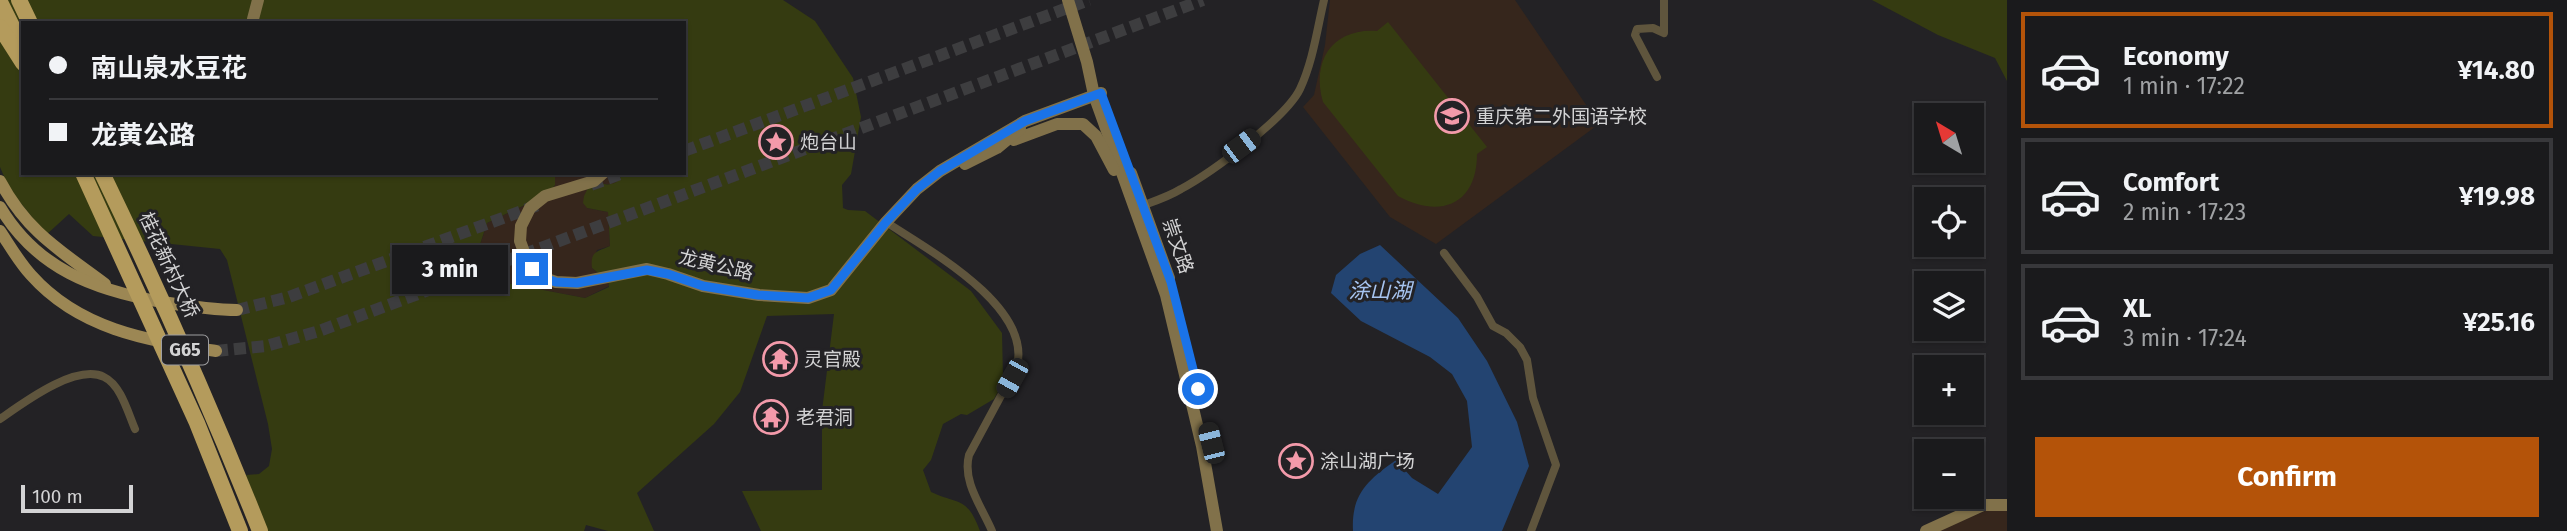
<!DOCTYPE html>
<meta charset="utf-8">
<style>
body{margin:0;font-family:"Fira Sans","Noto Sans SC",sans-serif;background:#272729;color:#f1f3f6;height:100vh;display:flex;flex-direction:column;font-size:26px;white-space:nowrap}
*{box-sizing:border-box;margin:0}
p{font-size:23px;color:#9fa1a3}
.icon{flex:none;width:38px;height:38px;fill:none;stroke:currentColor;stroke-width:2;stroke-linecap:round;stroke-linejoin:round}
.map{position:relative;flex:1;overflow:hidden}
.panel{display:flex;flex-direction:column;background:#1a1a1c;width:560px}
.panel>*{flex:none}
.top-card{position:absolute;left:21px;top:21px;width:665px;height:154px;border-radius:0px;box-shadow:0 2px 5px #0004,0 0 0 2px #38383b;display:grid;align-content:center;height:154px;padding:0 28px;background:#1a1a1c}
.needle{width:46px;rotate:322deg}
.fabs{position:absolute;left:1914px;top:103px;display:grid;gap:14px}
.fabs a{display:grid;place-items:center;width:70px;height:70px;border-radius:0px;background:#1a1a1c;box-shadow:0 2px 5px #0004,0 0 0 2px #38383b;font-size:35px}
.scale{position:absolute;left:21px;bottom:18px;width:112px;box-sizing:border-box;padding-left:7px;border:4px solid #d3d3d4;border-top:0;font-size:19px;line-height:24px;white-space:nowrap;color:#d3d3d4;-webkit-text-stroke:5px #232225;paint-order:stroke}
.end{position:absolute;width:32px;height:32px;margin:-16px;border:9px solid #1a73e8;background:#fff;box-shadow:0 0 0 4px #fff}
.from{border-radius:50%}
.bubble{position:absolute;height:49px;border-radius:0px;background:#1a1a1c;box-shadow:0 2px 5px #0004,0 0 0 2px #38383b;font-size:23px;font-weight:700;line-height:49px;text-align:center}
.car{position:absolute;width:21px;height:42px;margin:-21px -10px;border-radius:9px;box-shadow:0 0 5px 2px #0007;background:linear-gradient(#222 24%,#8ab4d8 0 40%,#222 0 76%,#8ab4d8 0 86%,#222 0)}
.top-card b{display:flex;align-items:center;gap:24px;height:66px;font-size:26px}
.top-card b+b{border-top:2px solid #38383b}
.top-card i{width:18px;height:18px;background:#f1f3f6}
ul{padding:12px 0 0;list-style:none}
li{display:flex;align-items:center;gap:21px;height:116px;margin:0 14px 10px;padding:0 14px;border:4px solid #38383b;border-radius:0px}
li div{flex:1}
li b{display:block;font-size:26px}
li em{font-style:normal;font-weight:700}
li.current{border-color:#b45309}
li>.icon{width:63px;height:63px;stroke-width:1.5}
.button{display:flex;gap:14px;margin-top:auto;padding:14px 28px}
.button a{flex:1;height:80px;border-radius:0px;background:#b45309;color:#fff;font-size:28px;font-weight:700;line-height:80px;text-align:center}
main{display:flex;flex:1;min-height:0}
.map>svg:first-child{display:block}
.commercial{fill:#36261c}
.green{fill:#353b11;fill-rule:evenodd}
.water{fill:#234471}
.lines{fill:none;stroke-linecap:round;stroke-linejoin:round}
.primary-tunnel{stroke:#3d3d3f;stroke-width:12;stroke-dasharray:12 6;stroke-linecap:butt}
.street{stroke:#5f553d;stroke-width:8}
.secondary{stroke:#81714a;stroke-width:12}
.primary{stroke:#9c8754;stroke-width:12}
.highway{stroke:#b49b5c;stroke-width:16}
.highway-bridge{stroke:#b49b5c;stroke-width:16}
.route{stroke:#1a73e8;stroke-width:9}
.labels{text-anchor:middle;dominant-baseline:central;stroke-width:6;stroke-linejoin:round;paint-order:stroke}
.shield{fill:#232225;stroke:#9e9ea0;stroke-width:2}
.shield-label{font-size:18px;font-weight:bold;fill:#d3d3d4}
.poi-label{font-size:19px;fill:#d3d3d4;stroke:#232225;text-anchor:start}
.street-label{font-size:19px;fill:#d3d3d4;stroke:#232225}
.water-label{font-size:21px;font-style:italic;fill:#a7c5f1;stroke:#232225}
</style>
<main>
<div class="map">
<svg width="2007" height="531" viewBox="0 0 2007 531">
<rect width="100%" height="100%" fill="#232225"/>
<g class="commercial">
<polygon points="1330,0 1515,0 1599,124 1436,244 1390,217 1303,107 1314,95 1325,45"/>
<polygon points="555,173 621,173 620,179 615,185 597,183 587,208 608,212 610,246 597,250 592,268 608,281 609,286 585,298 497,281 484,275 476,258 487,223 548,194 555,185"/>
<polygon points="1985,511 2007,511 2007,531 1938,531"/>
</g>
<g class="green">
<path d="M4,0H783L815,21L853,78L861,117L851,174L842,185L843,208L848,210L865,211L971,291L1002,333L1003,376L1000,388L994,399L967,415L961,414L943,424L931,460L923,470L931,492C959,505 967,496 980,531H761L742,491L822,490V411L834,314L767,316L740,392L714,424L637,493L654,531H608L586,525L584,531H266L246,475L259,474L269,466L272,449L268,424L227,260L220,249L93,236L69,214L46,235L9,188L0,167V2ZM23,23H684V173H621L620,179C612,187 603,185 592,180L584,196L583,203L587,208L608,212L610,246C597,252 590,251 592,268L608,281L609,287L585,298L497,281L484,275L476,257L487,223L548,194L555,185V173H23Z"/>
<polygon points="1872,0 2007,0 2007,81 1995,58 1938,35"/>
<path d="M1388,22L1487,147L1477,154C1477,205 1440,219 1398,196L1323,102C1311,60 1333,28 1377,31Z"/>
</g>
<path class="water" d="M1380,245L1458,318L1487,361L1517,422L1529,466L1502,531H1353C1351,494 1368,480 1396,460L1412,478L1438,494L1472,447L1467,401L1452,374L1430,357L1361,321L1331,293L1336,275L1360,254Z"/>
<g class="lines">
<g class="primary-tunnel">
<polyline points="684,151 1089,0"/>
<polyline points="591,185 623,173"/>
<polyline points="237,310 289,297 538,205"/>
<polyline points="216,351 266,346 319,331 1203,0"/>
</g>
<g class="street">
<polyline points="1657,77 1635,35 1637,29 1653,28 1664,33 1664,0"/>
<path d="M1141,206C1155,201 1168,197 1181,189C1211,173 1286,118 1300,89C1313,61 1317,30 1324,0"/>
<path d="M886,222C927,249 1032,306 1017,366L969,455C962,482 982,507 992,531"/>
<polyline points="1444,253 1477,297 1493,326 1506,333 1520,347 1527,360 1533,398 1556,465 1531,531"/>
<path d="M0,419C23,403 76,363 104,377C121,385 128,413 135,429"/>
</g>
<g class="secondary">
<polyline points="1068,0 1087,62 1094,95 1166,295 1202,446 1217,531"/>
<polyline points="254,23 253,19 258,0"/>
<polyline points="1014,140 1057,124 1083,124 1096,136 1114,170"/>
<polyline points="965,164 997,148 1020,129"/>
<polyline points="603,173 594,181 545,196 530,208 521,226 520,241 527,260 541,277 556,282 577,283 647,269 668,274 703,286 759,295 808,298 831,290 886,222 917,189 940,171 1025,121 1101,93"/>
<polyline points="1131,173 1169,278"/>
<polyline points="1926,531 1983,505 2007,505"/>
</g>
<g class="primary">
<path d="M0,181C27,232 61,251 105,284"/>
<path d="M0,207C37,269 94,290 162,302C187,306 212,310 237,310"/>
<path d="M0,231C10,246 19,262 31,275C80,330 147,340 216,351"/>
</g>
<g class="highway">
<polyline points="19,0 30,23"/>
<polyline points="0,2 23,48"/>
<polyline points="0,27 23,63"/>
</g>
<g class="highway-bridge">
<polyline points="83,173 197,423 240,531"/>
<path d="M102,173C159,291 212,410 260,531"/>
</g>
</g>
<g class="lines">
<polyline class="route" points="532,269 541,277 556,282 577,283 647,270 668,274 703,286 758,295 808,298 831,290 886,222 917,189 940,171 1025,121 1101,93 1171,282 1198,389"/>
</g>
<defs>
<g id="school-ring" transform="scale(1.75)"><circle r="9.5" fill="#232225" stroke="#f39aaa" stroke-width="1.5"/><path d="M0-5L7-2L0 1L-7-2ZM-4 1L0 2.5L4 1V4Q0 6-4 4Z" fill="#f39aaa"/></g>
<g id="sight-ring" transform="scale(1.75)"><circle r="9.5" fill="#232225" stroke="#f39aaa" stroke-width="1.5"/><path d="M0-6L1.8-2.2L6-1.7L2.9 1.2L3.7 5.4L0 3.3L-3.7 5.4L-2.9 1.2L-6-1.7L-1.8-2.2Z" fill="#f39aaa"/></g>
<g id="temple-ring" transform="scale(1.75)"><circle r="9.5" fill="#232225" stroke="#f39aaa" stroke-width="1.5"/><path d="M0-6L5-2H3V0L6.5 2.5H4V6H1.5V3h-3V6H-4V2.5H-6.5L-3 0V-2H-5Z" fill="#f39aaa"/></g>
</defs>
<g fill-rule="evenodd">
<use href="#school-ring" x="1452" y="116"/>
<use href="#sight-ring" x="776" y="142"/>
<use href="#temple-ring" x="780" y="359"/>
<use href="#temple-ring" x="771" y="417"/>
<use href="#sight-ring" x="1296" y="461"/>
</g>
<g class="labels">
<rect class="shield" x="162" y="335.5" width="46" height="29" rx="5"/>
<g class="shield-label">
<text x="185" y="350">G65</text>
</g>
<g class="poi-label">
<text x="1476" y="116">重庆第二外国语学校</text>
<text x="800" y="142">炮台山</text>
<text x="804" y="359">灵官殿</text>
<text x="796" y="417">老君洞</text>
<text x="1320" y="461">涂山湖广场</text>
</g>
<g class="street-label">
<text transform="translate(1178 246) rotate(71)">崇文路</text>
<text transform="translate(169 265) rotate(65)">桂花新村大桥</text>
<text transform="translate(716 265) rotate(13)">龙黄公路</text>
</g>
<g class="water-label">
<text x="1380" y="291">涂山湖</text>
</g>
</g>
</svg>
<div class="fabs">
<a><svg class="needle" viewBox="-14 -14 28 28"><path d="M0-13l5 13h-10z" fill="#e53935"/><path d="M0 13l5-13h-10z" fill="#9fa1a3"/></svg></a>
<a><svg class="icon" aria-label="locate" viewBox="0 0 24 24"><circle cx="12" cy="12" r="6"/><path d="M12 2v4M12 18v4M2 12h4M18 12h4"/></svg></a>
<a><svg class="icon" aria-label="layers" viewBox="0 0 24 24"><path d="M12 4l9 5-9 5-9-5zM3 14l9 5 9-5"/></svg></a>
<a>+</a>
<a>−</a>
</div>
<div class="scale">100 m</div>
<i class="end from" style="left:1198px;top:389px"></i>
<i class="end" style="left:532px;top:269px"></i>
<div class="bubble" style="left:392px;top:245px;width:116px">3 min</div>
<i class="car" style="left:1241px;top:146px;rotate:53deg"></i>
<i class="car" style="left:1012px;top:378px;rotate:209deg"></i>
<i class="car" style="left:1211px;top:443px;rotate:346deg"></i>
<div class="top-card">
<b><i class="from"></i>南山泉水豆花</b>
<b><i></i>龙黄公路</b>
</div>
</div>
<section class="panel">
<ul>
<li class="current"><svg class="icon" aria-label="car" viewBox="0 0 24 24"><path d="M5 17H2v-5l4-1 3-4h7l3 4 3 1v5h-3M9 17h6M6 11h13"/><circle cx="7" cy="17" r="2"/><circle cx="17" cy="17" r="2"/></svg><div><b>Economy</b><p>1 min · 17:22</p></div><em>¥14.80</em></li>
<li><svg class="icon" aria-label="car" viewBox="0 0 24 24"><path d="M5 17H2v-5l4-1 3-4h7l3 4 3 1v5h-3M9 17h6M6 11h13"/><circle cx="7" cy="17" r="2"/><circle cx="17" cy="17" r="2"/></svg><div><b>Comfort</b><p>2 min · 17:23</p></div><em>¥19.98</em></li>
<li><svg class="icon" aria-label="car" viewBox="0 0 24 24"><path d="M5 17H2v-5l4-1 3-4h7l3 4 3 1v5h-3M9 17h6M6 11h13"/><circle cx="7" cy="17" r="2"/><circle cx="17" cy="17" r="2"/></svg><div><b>XL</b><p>3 min · 17:24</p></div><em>¥25.16</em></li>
</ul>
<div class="button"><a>Confirm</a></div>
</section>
</main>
